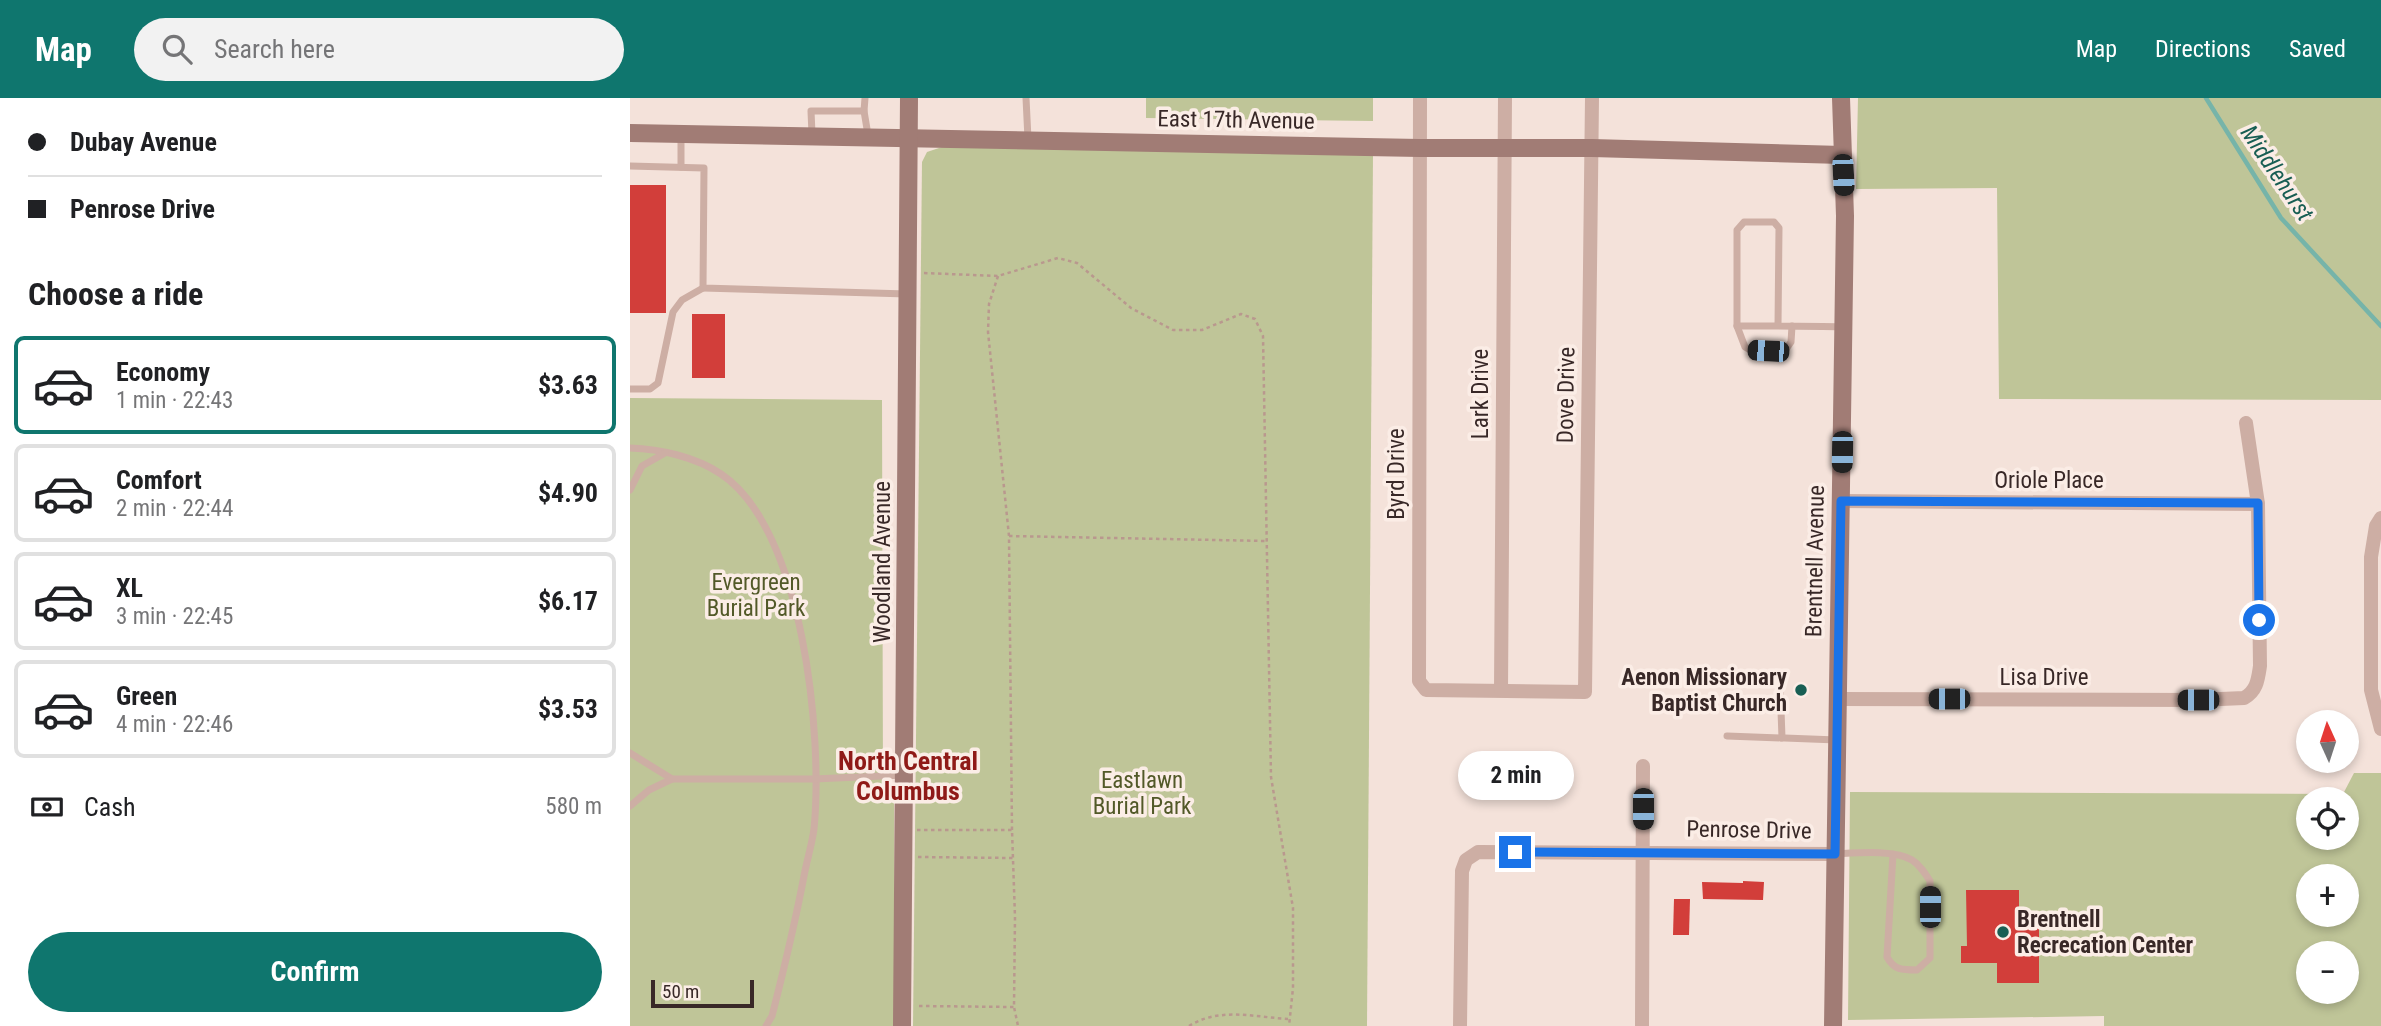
<!DOCTYPE html>
<meta charset="utf-8">
<style>
body{margin:0;font-family:"Roboto Condensed",sans-serif;background:#f2f2f2;color:#202124;height:100vh;display:flex;flex-direction:column;font-size:26px;white-space:nowrap}
*{box-sizing:border-box;margin:0}
p{font-size:23px;color:#757577}
.icon{flex:none;width:38px;height:38px;fill:none;stroke:currentColor;stroke-width:2;stroke-linecap:round;stroke-linejoin:round}
.map{position:relative;flex:1;overflow:hidden}
.panel{display:flex;flex-direction:column;background:#fff;width:630px}
.panel>*{flex:none}
.top-card{display:grid;align-content:center;height:154px;padding:0 28px;background:#fff}
.needle{width:46px;rotate:357deg}
.fabs{position:absolute;left:1666px;top:612px;display:grid;gap:14px}
.fabs a{display:grid;place-items:center;width:63px;height:63px;border-radius:50%;background:#fff;box-shadow:0 4px 10px #0003;font-size:35px}
.scale{position:absolute;left:21px;bottom:18px;width:103px;box-sizing:border-box;padding-left:7px;border:4px solid #382827;border-top:0;font-size:19px;line-height:24px;white-space:nowrap;color:#382827;-webkit-text-stroke:5px #fbede6;paint-order:stroke}
.end{position:absolute;width:32px;height:32px;margin:-16px;border:9px solid #1a73e8;background:#fff;box-shadow:0 0 0 4px #fff}
.from{border-radius:50%}
.bubble{position:absolute;height:49px;border-radius:24px;background:#fff;box-shadow:0 4px 10px #0003;font-size:23px;font-weight:700;line-height:49px;text-align:center}
.car{position:absolute;width:21px;height:42px;margin:-21px -10px;border-radius:9px;box-shadow:0 0 5px 2px #0007;background:linear-gradient(#222 24%,#8ab4d8 0 40%,#222 0 76%,#8ab4d8 0 86%,#222 0)}
.top-card b{display:flex;align-items:center;gap:24px;height:66px;font-size:26px}
.top-card b+b{border-top:2px solid #e0e0e0}
.top-card i{width:18px;height:18px;background:#202124}
ul{padding:0;list-style:none}
li{display:flex;align-items:center;gap:21px;height:98px;margin:0 14px 10px;padding:0 14px;border:4px solid #e0e0e0;border-radius:10px}
li div{flex:1}
li b{display:block;font-size:26px}
li em{font-style:normal;font-weight:700}
li.selected{border-color:#0f766e}
li>.icon{width:63px;height:63px;stroke-width:1.5}
h2{padding:0 28px;font-size:32px;line-height:84px}
.pay{display:flex;align-items:center;gap:18px;height:77px;padding:0 28px;font-size:26px}
.pay p{margin-inline-start:auto}
.action{display:flex;gap:14px;margin-top:auto;padding:14px 28px}
.action a{flex:1;height:80px;border-radius:42px;background:#0f766e;color:#fff;font-size:28px;font-weight:700;line-height:80px;text-align:center}
header{display:flex;align-items:center;gap:42px;box-sizing:border-box;height:98px;padding:0 35px;background:#0f766e;color:#fff}
header strong{font-size:33px}
nav{display:flex;gap:38px;margin-inline-start:auto;font-size:24px}
.search{width:490px;height:63px;background:#f2f2f2;display:flex;align-items:center;gap:18px;box-sizing:border-box;padding:0 24px;border-radius:38px;color:#757577;font-size:26px}
main{display:flex;flex:1;min-height:0}
.map>svg:first-child{display:block}
.green{fill:#bfc598;fill-rule:evenodd}
.lines{fill:none;stroke-linecap:round;stroke-linejoin:round}
.stream{stroke:#76b4a9;stroke-width:4.5}
.building{fill:#d23e3a}
.path{stroke:#b9988e;stroke-width:2.5;stroke-dasharray:3.5 3.5;stroke-linecap:butt}
.lane{stroke:#cdaea4;stroke-width:7}
.street{stroke:#cdaea4;stroke-width:14}
.secondary{stroke:#a17c75;stroke-width:18}
.route{stroke:#1a73e8;stroke-width:9}
.poi-dot{fill:#185e53;stroke:#fbede6;stroke-width:2.5}
.labels{text-anchor:middle;dominant-baseline:central;stroke-width:7;stroke-linejoin:round;paint-order:stroke}
.street-label{font-size:23px;fill:#382827;stroke:#fbede6}
.park-label{font-size:23px;fill:#525928;stroke:#fbede6}
.poi-label{font-size:23px;font-weight:bold;fill:#382827;stroke:#fbede6;text-anchor:end}
.water-label{font-size:24px;font-style:italic;fill:#185e53;stroke:#fbede6}
.quarter-label{font-size:26px;font-weight:bold;fill:#8f1a17;stroke:#fbede6}
</style>
<header>
<strong>Map</strong>
<div class="search"><svg class="icon" aria-label="search" viewBox="0 0 24 24"><circle cx="10" cy="10" r="6"/><path d="M15 15l6 6"/></svg>Search here</div>
<nav><a>Map</a><a>Directions</a><a>Saved</a></nav>
</header>
<main>
<section class="panel">
<div class="top-card">
<b><i class="from"></i>Dubay Avenue</b>
<b><i></i>Penrose Drive</b>
</div>
<h2>Choose a ride</h2>
<ul>
<li class="selected"><svg class="icon" aria-label="car" viewBox="0 0 24 24"><path d="M5 17H2v-5l4-1 3-4h7l3 4 3 1v5h-3M9 17h6M6 11h13"/><circle cx="7" cy="17" r="2"/><circle cx="17" cy="17" r="2"/></svg><div><b>Economy</b><p>1 min · 22:43</p></div><em>$3.63</em></li>
<li><svg class="icon" aria-label="car" viewBox="0 0 24 24"><path d="M5 17H2v-5l4-1 3-4h7l3 4 3 1v5h-3M9 17h6M6 11h13"/><circle cx="7" cy="17" r="2"/><circle cx="17" cy="17" r="2"/></svg><div><b>Comfort</b><p>2 min · 22:44</p></div><em>$4.90</em></li>
<li><svg class="icon" aria-label="car" viewBox="0 0 24 24"><path d="M5 17H2v-5l4-1 3-4h7l3 4 3 1v5h-3M9 17h6M6 11h13"/><circle cx="7" cy="17" r="2"/><circle cx="17" cy="17" r="2"/></svg><div><b>XL</b><p>3 min · 22:45</p></div><em>$6.17</em></li>
<li><svg class="icon" aria-label="car" viewBox="0 0 24 24"><path d="M5 17H2v-5l4-1 3-4h7l3 4 3 1v5h-3M9 17h6M6 11h13"/><circle cx="7" cy="17" r="2"/><circle cx="17" cy="17" r="2"/></svg><div><b>Green</b><p>4 min · 22:46</p></div><em>$3.53</em></li>
</ul>
<div class="pay"><svg class="icon" aria-label="cash" viewBox="0 0 24 24"><path d="M3 7h18v10H3z"/><circle cx="12" cy="12" r="2"/></svg>Cash<p>580 m</p></div>
<div class="action"><a>Confirm</a></div>
</section>
<div class="map">
<svg width="1751" height="928" viewBox="0 0 1751 928">
<rect width="100%" height="100%" fill="#f4e2da"/>
<g class="green">
<polygon points="516,0 743,0 743,23 516,20"/>
<polygon points="1228,0 1751,0 1751,302 1369,301 1367,90 1226,91"/>
<polygon points="315,48 743,56 737,928 283,928 292,64 297,54"/>
<polygon points="0,300 252,302 253,692 264,692 265,928 0,928"/>
<path d="M1724,675H1751V928H1474V918L1218,922L1220,694L1713,696ZM1678,702H1717V740H1678ZM1678,779H1717V817H1678ZM1678,856H1717V894H1678Z"/>
</g>
<g class="lines">
<polyline class="stream" points="1576,0 1651,120 1751,228"/>
</g>
<g class="building">
<rect x="0" y="87" width="36" height="128"/>
<rect x="62" y="216" width="33" height="64"/>
<polygon points="1113,783 1134,784 1133,802 1073,801 1072,784 1113,785"/>
<polygon points="1336,792 1389,792 1389,821 1409,821 1409,885 1367,885 1367,865 1331,865 1331,848 1337,848"/>
<polygon points="1044,801 1060,801 1059,837 1043,837"/>
</g>
<g class="lines">
<g class="path">
<polyline points="294,175 368,178 428,160 447,165 501,210 543,232 572,232 611,216 625,221 633,238 641,679 663,810 663,890 659,928"/>
<polyline points="368,178 359,206 358,234 379,438 382,732"/>
<polyline points="379,438 637,443"/>
<polyline points="287,732 382,732 385,819 384,909 388,928"/>
<polyline points="288,759 383,760"/>
<polyline points="289,908 384,909"/>
<path d="M559,928C589,909 624,919 658,921"/>
</g>
<g class="lane">
<polyline points="235,0 234,13 238,37"/>
<polyline points="396,0 398,41"/>
<polyline points="182,36 181,13 234,13"/>
<polyline points="0,68 74,70 73,190 277,196"/>
<polyline points="51,69 51,37"/>
<polyline points="1107,228 1115,249 1122,253 1154,254 1161,244 1162,228"/>
<path d="M1148,228L1149,130L1144,124H1114L1107,132V228C1142,228 1178,228 1213,229"/>
<polyline points="0,291 20,291 28,285 43,214 52,202 73,190"/>
<path d="M0,350C30,351 66,359 91,376C174,431 193,640 184,731C182,746 177,762 174,778C165,825 154,871 142,918L136,928"/>
<polyline points="0,392 12,368 35,355"/>
<polyline points="1150,585 1152,640"/>
<polyline points="1097,638 1207,642"/>
<polyline points="0,655 42,681"/>
<polyline points="0,708 19,692 42,681 184,681 274,677"/>
<path d="M1205,756C1225,755 1265,751 1282,762C1290,767 1295,775 1300,783V860L1287,872C1272,872 1264,872 1257,859L1263,756"/>
</g>
<g class="street">
<polyline points="790,0 789,583 796,592 955,594 962,0"/>
<polyline points="1211,403 1628,406"/>
<polyline points="1751,420 1746,428 1741,459 1741,592 1751,631"/>
<polyline points="871,592 875,0"/>
<path d="M1208,601L1568,602L1614,600C1627,593 1628,581 1630,568L1628,406L1616,325"/>
<polyline points="830,928 832,773 836,762 848,754 1205,756"/>
<polyline points="1012,928 1013,668"/>
</g>
<g class="secondary">
<polyline points="0,35 790,50 962,50 1212,57"/>
<polyline points="272,928 279,0"/>
<polyline points="1203,928 1215,118 1211,0"/>
</g>
</g>
<g class="lines">
<polyline class="route" points="885,754 1205,756 1211,403 1628,405 1629,522"/>
</g>
<g class="poi-dot">
<circle cx="1171" cy="592" r="7"/>
<circle cx="1373" cy="834" r="7"/>
</g>
<g class="labels">
<g class="street-label">
<text transform="translate(606 22) rotate(1)">East 17th Avenue</text>
<text transform="translate(850 296) rotate(-90)">Lark Drive</text>
<text transform="translate(936 297) rotate(-89)">Dove Drive</text>
<text transform="translate(766 376) rotate(-90)">Byrd Drive</text>
<text x="1419" y="382">Oriole Place</text>
<text transform="translate(1185 463) rotate(-89)">Brentnell Avenue</text>
<text transform="translate(252 464) rotate(-90)">Woodland Avenue</text>
<text x="1414" y="579">Lisa Drive</text>
<text transform="translate(1119 732) rotate(1)">Penrose Drive</text>
</g>
<g class="park-label">
<text x="126" y="484">Evergreen<tspan x="126" dy="26">Burial Park</tspan></text>
<text x="512" y="682">Eastlawn<tspan x="512" dy="26">Burial Park</tspan></text>
</g>
<g class="poi-label">
<text x="1157" y="579">Aenon Missionary<tspan x="1157" dy="26">Baptist Church</tspan></text>
<text x="1387" y="821" text-anchor="start">Brentnell<tspan x="1387" dy="26">Recrecation Center</tspan></text>
</g>
<g class="water-label">
<text transform="translate(1647 75) rotate(56)">Middlehurst</text>
</g>
<g class="quarter-label">
<text x="278" y="663">North Central<tspan x="278" dy="30">Columbus</tspan></text>
</g>
</g>
</svg>
<div class="fabs">
<a><svg class="needle" viewBox="-14 -14 28 28"><path d="M0-13l5 13h-10z" fill="#e53935"/><path d="M0 13l5-13h-10z" fill="#757577"/></svg></a>
<a><svg class="icon" aria-label="locate" viewBox="0 0 24 24"><circle cx="12" cy="12" r="6"/><path d="M12 2v4M12 18v4M2 12h4M18 12h4"/></svg></a>
<a>+</a>
<a>−</a>
</div>
<div class="scale">50 m</div>
<i class="end from" style="left:1629px;top:522px"></i>
<i class="end" style="left:885px;top:754px"></i>
<div class="bubble" style="left:828px;top:653px;width:116px">2 min</div>
<i class="car" style="left:1213px;top:77px;rotate:177deg"></i>
<i class="car" style="left:1138px;top:253px;rotate:273deg"></i>
<i class="car" style="left:1212px;top:354px;rotate:181deg"></i>
<i class="car" style="left:1319px;top:601px;rotate:270deg"></i>
<i class="car" style="left:1568px;top:602px;rotate:270deg"></i>
<i class="car" style="left:1013px;top:711px;rotate:180deg"></i>
<i class="car" style="left:1300px;top:809px;rotate:0deg"></i>
</div>
</main>
